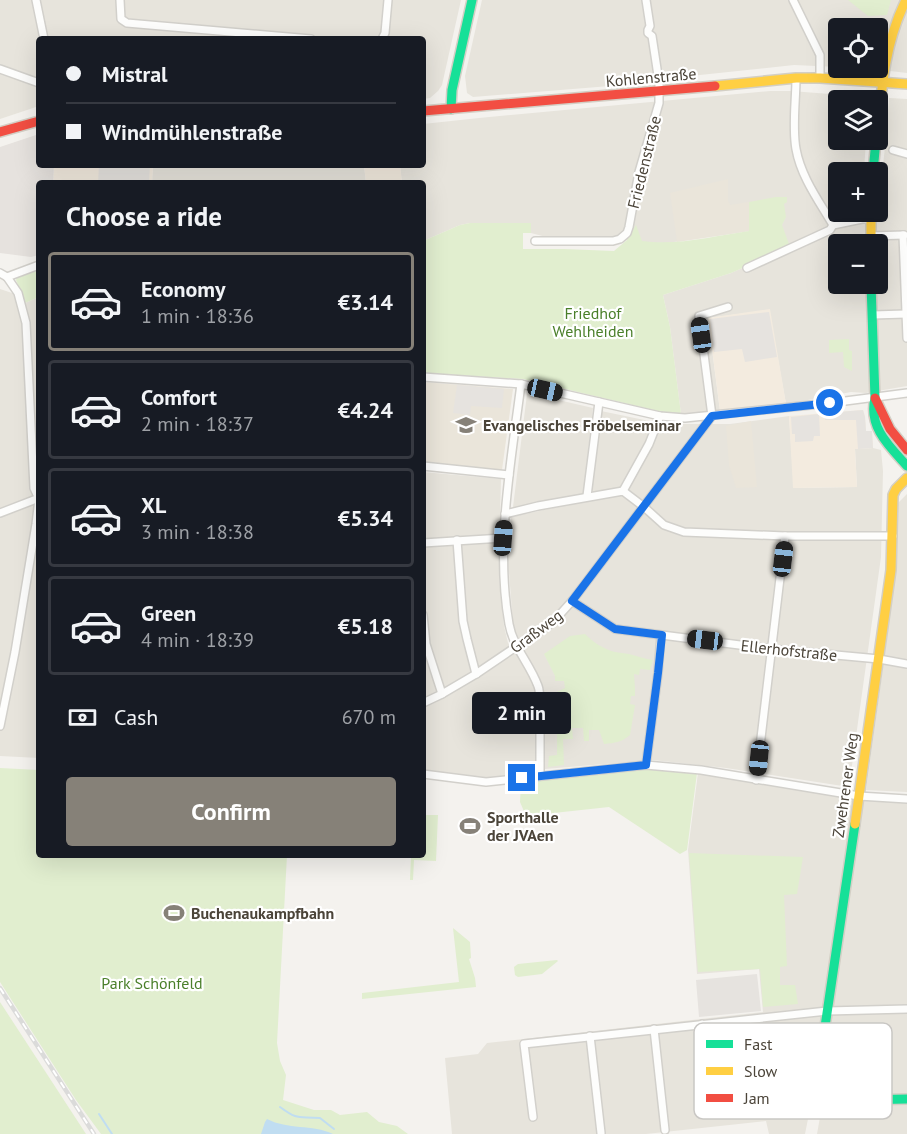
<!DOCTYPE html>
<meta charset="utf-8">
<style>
body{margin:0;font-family:"PT Sans",sans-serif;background:#20242c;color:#f1f3f6;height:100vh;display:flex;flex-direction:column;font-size:22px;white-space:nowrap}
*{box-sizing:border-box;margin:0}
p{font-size:20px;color:#9ea1a6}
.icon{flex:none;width:33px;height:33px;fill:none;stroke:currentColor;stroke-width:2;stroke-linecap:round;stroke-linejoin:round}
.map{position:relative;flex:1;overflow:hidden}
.sheet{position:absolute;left:36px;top:180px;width:390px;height:678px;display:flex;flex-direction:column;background:#171b24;border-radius:6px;box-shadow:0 6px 24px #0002}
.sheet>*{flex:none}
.hud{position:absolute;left:36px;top:36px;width:390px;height:132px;border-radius:6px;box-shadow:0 6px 24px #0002;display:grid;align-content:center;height:132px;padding:0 30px;background:#171b24}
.tools{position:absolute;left:828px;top:18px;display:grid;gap:12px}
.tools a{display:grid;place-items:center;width:60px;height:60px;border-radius:6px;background:#171b24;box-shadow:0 6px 24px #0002;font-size:30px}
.end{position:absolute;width:27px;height:27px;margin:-14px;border:8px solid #1a73e8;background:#fff;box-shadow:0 0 0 3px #fff}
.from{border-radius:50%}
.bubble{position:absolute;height:42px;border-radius:6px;background:#171b24;box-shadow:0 6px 24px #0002;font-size:20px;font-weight:700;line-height:42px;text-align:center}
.car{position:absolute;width:18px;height:36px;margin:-18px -9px;border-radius:8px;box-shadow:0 0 4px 2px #0007;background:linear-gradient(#222 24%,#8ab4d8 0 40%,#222 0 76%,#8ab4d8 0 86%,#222 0)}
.hud b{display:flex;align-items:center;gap:21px;height:57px;font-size:22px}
.hud b+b{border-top:2px solid #363941}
.hud i{width:15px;height:15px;background:#f1f3f6}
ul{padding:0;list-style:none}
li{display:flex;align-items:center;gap:18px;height:99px;margin:0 12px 9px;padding:0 18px;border:3px solid #363941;border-radius:6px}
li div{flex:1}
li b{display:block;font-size:22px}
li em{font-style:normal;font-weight:700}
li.on{border-color:#868178}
li>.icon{width:54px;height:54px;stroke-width:1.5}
h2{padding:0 30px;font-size:27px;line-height:72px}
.pay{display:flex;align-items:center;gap:15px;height:66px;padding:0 30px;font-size:22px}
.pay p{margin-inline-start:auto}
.button{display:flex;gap:12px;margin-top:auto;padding:12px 30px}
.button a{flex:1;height:69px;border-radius:6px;background:#868178;color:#fff;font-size:24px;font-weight:700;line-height:69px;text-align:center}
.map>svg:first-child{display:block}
.residential{fill:#e7e4dc;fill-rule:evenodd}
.commercial{fill:#f3ebdf}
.industrial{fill:#e6e2de}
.education{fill:#eae5da}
.green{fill:#e1eecf}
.parking{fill:#e6e3df}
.water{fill:#c0ddf1}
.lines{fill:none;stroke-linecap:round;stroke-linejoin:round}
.stream{stroke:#c0ddf1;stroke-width:2}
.street-casing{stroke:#d2d0cb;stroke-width:10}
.fast-casing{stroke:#d3cfc5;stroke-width:12}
.slow-casing{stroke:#d3cfc5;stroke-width:12}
.jam-casing{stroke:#d3cfc5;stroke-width:12}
.street{stroke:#fdfdfc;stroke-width:7}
.fast{stroke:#16e098;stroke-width:9}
.slow{stroke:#ffcf43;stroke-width:9}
.jam{stroke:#f24e42;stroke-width:9}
.rail-casing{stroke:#dbdbda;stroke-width:4.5}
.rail{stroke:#fff;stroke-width:2;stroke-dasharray:7;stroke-linecap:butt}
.route{stroke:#1a73e8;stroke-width:8}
.labels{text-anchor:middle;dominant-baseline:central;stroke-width:4.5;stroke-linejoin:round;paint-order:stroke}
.street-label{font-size:16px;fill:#4b4439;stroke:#fff}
.park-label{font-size:16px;fill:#4a7f2a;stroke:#fff}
.poi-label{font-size:16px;font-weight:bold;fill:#4b4439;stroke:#fff;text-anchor:start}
.key{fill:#fff;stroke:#c9c7c4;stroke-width:1.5}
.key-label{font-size:16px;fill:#4b4439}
</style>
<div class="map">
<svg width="907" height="1134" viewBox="0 0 907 1134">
<rect width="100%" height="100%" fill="#f4f2ee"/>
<g class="residential">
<polygon points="0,0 461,0 442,85 438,91 430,98 423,99 423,39 39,39 39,106 0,119"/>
<polygon points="482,0 907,0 907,73 874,69 842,68 878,68 878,28 838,28 838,67 794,65 662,79 649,81 647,83 473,97 467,93 465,76"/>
<path d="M770,91H791L869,97V100H838V140H866L864,172H838V212H878L885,147L889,98L907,99V386L866,393L851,392L786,404L769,310L708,318L720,411L681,414L670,327L663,295L731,273L779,252L749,220V231L667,243H650L627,240L618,237L610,239L550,238L531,233V223H470L460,225L423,241V183H402L400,165H423V124L479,118ZM838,244H878V284H838Z"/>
<polygon points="153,165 364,165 366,183 152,183"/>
<polygon points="0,289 18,295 25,323 37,498 0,512"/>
<polygon points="39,297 39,491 37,487 31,374 30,333 25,303"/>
<polygon points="528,393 593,408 583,494 515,509 513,507 527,394"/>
<polygon points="601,411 654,422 662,426 679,424 730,424 789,416 794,488 857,487 855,449 873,448 881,450 883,471 881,557 849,787 726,768 653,760 545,769 540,686 534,670 516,638 513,623 508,560 511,517 590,500"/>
<polygon points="423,472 501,479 499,561 500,590 504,626 508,643 522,660 537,689 538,773 487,779 423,771"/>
<polygon points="907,494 907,792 866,790 886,646 895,569 898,503"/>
<polygon points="39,502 39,758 0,756 0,515"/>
<polygon points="698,773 907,800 907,1134 817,1134 822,1106 811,1104 805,1134 769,1134 766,1121 646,1134 452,1134 445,1058 478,1054 487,1043 763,1012 759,969 697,974 688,850"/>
</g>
<g class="commercial">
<polygon points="54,165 153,165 152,183 53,183"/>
<polygon points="364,165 400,165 402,183 366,183"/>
<polygon points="770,309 786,404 720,411 708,318"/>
<polygon points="863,410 865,417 866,431 872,431 873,448 855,449 857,487 793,488 789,416"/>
</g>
<polygon class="industrial" points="39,134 39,165 54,165 53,183 39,183 39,255 31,257 0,253 0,147"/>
<g class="education">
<polygon points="728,179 728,200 730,205 749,202 749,231 677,242 670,193"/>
<polygon points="423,382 513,389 502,470 423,462"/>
<polygon points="751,421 757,487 736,488 729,465 726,426"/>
</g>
<g class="green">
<polygon points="848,0 891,0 887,15 868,16"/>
<path d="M776,197H787V202L784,204L786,217L782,225L789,244L780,248V252L731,273L663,295L670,327L681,414L662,412L523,379L423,373V241L460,225L470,223H531V233H523V249H564L614,251L627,240L636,225L642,241C677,246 714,236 749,231V202Z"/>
<polygon points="39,268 39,297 25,303 16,280 18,275"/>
<polygon points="849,339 849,350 852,351 852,371 844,367 843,352 829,353 829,340"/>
<path d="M585,634C593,642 603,649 615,652C619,653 624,653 629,654C638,656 645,659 653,660L650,670L640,669L639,675L634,674L635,688V696H631L630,704L635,705L630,735C622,742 615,743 604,744L599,730H589V741H584L583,728H572L573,739H563L564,765L548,767L549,756L557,755V692L565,688L564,681H555V676L544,654L570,636Z"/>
<polygon points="0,768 39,770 39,855 287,855 277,1043 280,1061 286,1075 283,1100 314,1110 331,1110 340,1115 367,1112 379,1122 397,1126 408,1134 101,1134 76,1100 0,982"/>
<polygon points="646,768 697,773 687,850 680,854 609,807 526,816 520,802 521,781"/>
<polygon points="423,815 438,815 436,861 414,860 413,880 410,880 411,855 423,855"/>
<polygon points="689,853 803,857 797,894 784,895 787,966 780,967 780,985 795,985 798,1004 763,1007 760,969 698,972"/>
<polygon points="453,928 470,942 471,958 469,959 475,978 476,987 362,999 362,993 459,982"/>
<polygon points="557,960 558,961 542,974 518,977 515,975 514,967 518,964"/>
<polygon points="0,1002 86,1134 0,1134"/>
</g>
<g class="parking">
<polygon points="99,165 150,165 149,183 98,183"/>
<polygon points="769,312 777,357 745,362 742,349 714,352 710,319"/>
<polygon points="457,385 504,389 502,408 471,406 470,415 453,413"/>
<polygon points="863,410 865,417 866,431 872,431 873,448 858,449 856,420 825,420 826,413"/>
<polygon points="819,414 820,436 814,436 813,441 795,442 795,434 792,434 791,417"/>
<polygon points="757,974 761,1011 699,1017 696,980"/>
</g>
<path class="water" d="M267,1119C288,1130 312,1124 333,1134H261L265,1122Z"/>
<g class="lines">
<g class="stream">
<path d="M280,1107C299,1121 298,1116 320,1118L334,1129"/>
<polyline points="99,1114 112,1134"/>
</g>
<g class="street-casing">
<g id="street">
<polyline points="36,0 44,39"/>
<polyline points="120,0 121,19 127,23 311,39"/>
<polyline points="793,0 820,55 820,78"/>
<polyline points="382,39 385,33 388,0"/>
<polyline points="0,69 39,83"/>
<path d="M796,78C796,100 792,127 796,149C801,177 819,201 833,225"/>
<polyline points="893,150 907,154"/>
<polyline points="903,235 907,338"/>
<polyline points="870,236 904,235"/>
<polyline points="535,241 613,241 620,239 627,233 629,227 639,172 659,103 659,82 652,36 648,33 648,30 650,26 646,0"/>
<polyline points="747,268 830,230 833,225 862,219 871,219"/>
<polyline points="0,273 7,277 18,293 26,323 34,488 39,499 36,524 15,652 0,726"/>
<polyline points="7,277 39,265"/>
<polyline points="872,315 906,314"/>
<polyline points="423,377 521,384 660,416 685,418 830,403 907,393"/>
<path d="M521,384C511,463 495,545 509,624C513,647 530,664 538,686C541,694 539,704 540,713C540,734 540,755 540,776"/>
<polyline points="712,416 699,316 728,307"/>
<polyline points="423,466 509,475"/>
<polyline points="623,491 649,444 660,416"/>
<polyline points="587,496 599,402"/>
<polyline points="0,513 39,498"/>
<polyline points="505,514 538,506 623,491 644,507 664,525 684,532 785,536 893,536"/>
<polyline points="457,540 463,621 467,639 476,674"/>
<polyline points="423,543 503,538"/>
<polyline points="572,601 615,629 771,649 879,659 907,664"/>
<polyline points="423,615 426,644 442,694"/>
<polyline points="423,703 442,694 476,674 554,621 572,601 712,416"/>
<polyline points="646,765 658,673 661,635"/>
<polyline points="423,774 486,782 646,765 701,770 859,796 907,799"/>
<polyline points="756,780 785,536"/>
<polyline points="702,1024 718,1078"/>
<polyline points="654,1029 665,1130"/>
<polyline points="590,1036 601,1133"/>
<polyline points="533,1117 524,1044 827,1011 907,1009"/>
</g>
</g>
<g class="fast-casing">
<g id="fast">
<polyline points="451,109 452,90 472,0"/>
<polyline points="873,172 876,140"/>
<path d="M871,284L875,398C868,427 889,446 907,466"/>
<polyline points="855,824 814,1101 907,1099"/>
</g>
</g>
<g class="slow-casing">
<g id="slow">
<polyline points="715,86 796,78 820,78 907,84"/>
<path d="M878,127C882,83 886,40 906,0"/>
<polyline points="871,212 871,244"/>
<polyline points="855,824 891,570 893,495 896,489 907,478"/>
</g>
</g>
<g class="jam-casing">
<g id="jam">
<polyline points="423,111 715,86"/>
<polyline points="0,132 39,121"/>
<polyline points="875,398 890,429 907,450"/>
</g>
</g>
<use href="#street" class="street"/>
<use href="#fast" class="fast"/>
<use href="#slow" class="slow"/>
<use href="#jam" class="jam"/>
<g class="rail-casing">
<polyline id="rail" points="0,988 94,1134"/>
</g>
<use href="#rail" class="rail"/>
</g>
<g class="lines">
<polyline class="route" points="522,778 646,765 658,673 662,635 615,629 572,601 712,416 830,403"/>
</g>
<defs>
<g id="school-bare" transform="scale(1.62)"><path d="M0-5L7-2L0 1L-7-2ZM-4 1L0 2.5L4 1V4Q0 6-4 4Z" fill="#868178" stroke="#fff" stroke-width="2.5" paint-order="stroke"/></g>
<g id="stadium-bare" transform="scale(1.62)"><path d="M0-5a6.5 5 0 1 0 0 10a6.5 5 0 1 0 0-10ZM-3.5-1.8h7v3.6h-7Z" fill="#868178" stroke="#fff" stroke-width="2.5" paint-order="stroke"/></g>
</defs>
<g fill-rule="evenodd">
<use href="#school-bare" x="466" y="425"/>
<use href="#stadium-bare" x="470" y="826"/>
<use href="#stadium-bare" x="174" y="913"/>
</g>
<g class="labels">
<g class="street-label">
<text transform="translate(651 77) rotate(-5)">Kohlenstraße</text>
<text transform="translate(644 162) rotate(-76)">Friedenstraße</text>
<text transform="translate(536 631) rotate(-37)">Graßweg</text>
<text transform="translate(789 650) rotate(6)">Ellerhofstraße</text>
<text transform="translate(845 785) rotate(-82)">Zwehrener Weg</text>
</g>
<g class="park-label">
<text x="593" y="313">Friedhof<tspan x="593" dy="18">Wehlheiden</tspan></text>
<text x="152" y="983">Park Schönfeld</text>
</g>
<g class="poi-label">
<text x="483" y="425">Evangelisches Fröbelseminar</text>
<text x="487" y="817">Sporthalle<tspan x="487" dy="18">der JVAen</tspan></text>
<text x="191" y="913">Buchenaukampfbahn</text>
</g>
</g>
<rect x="694" y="1023" width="198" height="96" rx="9" class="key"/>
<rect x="706" y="1040" width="27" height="8" fill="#16e098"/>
<rect x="706" y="1067" width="27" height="8" fill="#ffcf43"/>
<rect x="706" y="1094" width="27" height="8" fill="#f24e42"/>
<g class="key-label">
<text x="744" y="1050">Fast</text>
<text x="744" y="1077">Slow</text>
<text x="744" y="1104">Jam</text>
</g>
</svg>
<div class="tools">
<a><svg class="icon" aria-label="locate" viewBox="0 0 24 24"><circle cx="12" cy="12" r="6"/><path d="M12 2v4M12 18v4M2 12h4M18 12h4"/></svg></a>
<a><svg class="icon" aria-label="layers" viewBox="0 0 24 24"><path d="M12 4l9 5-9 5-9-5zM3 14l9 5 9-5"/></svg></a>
<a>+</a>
<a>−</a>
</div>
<i class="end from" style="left:830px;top:403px"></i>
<i class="end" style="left:522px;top:778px"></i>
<div class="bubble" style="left:472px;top:692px;width:99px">2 min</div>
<i class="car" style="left:701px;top:335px;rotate:352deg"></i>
<i class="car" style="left:545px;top:390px;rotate:103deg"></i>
<i class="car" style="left:503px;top:538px;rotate:4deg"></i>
<i class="car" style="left:783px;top:559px;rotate:7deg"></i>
<i class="car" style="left:705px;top:640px;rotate:277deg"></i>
<i class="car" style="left:759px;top:758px;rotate:186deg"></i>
<div class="hud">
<b><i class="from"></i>Mistral</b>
<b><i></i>Windmühlenstraße</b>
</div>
<section class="sheet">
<h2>Choose a ride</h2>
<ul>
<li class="on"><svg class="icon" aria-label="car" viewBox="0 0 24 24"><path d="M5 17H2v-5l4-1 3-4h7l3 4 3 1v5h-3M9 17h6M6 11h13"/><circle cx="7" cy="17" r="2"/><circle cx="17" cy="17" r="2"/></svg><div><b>Economy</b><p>1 min · 18:36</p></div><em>€3.14</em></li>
<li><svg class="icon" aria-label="car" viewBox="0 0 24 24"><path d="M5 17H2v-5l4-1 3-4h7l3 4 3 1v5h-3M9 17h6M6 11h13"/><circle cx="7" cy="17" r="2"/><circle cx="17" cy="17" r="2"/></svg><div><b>Comfort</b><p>2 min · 18:37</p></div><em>€4.24</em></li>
<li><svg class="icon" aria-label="car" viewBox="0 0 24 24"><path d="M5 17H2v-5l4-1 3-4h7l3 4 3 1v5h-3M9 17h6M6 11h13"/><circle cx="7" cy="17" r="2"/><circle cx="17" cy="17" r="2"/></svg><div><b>XL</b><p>3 min · 18:38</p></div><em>€5.34</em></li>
<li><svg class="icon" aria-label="car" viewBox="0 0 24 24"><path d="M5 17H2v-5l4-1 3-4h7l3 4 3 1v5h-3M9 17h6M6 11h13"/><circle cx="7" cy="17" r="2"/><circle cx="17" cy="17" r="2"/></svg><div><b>Green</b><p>4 min · 18:39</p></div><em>€5.18</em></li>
</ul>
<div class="pay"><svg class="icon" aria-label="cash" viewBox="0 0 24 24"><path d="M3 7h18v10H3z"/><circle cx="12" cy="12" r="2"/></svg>Cash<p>670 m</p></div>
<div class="button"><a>Confirm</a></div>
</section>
</div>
